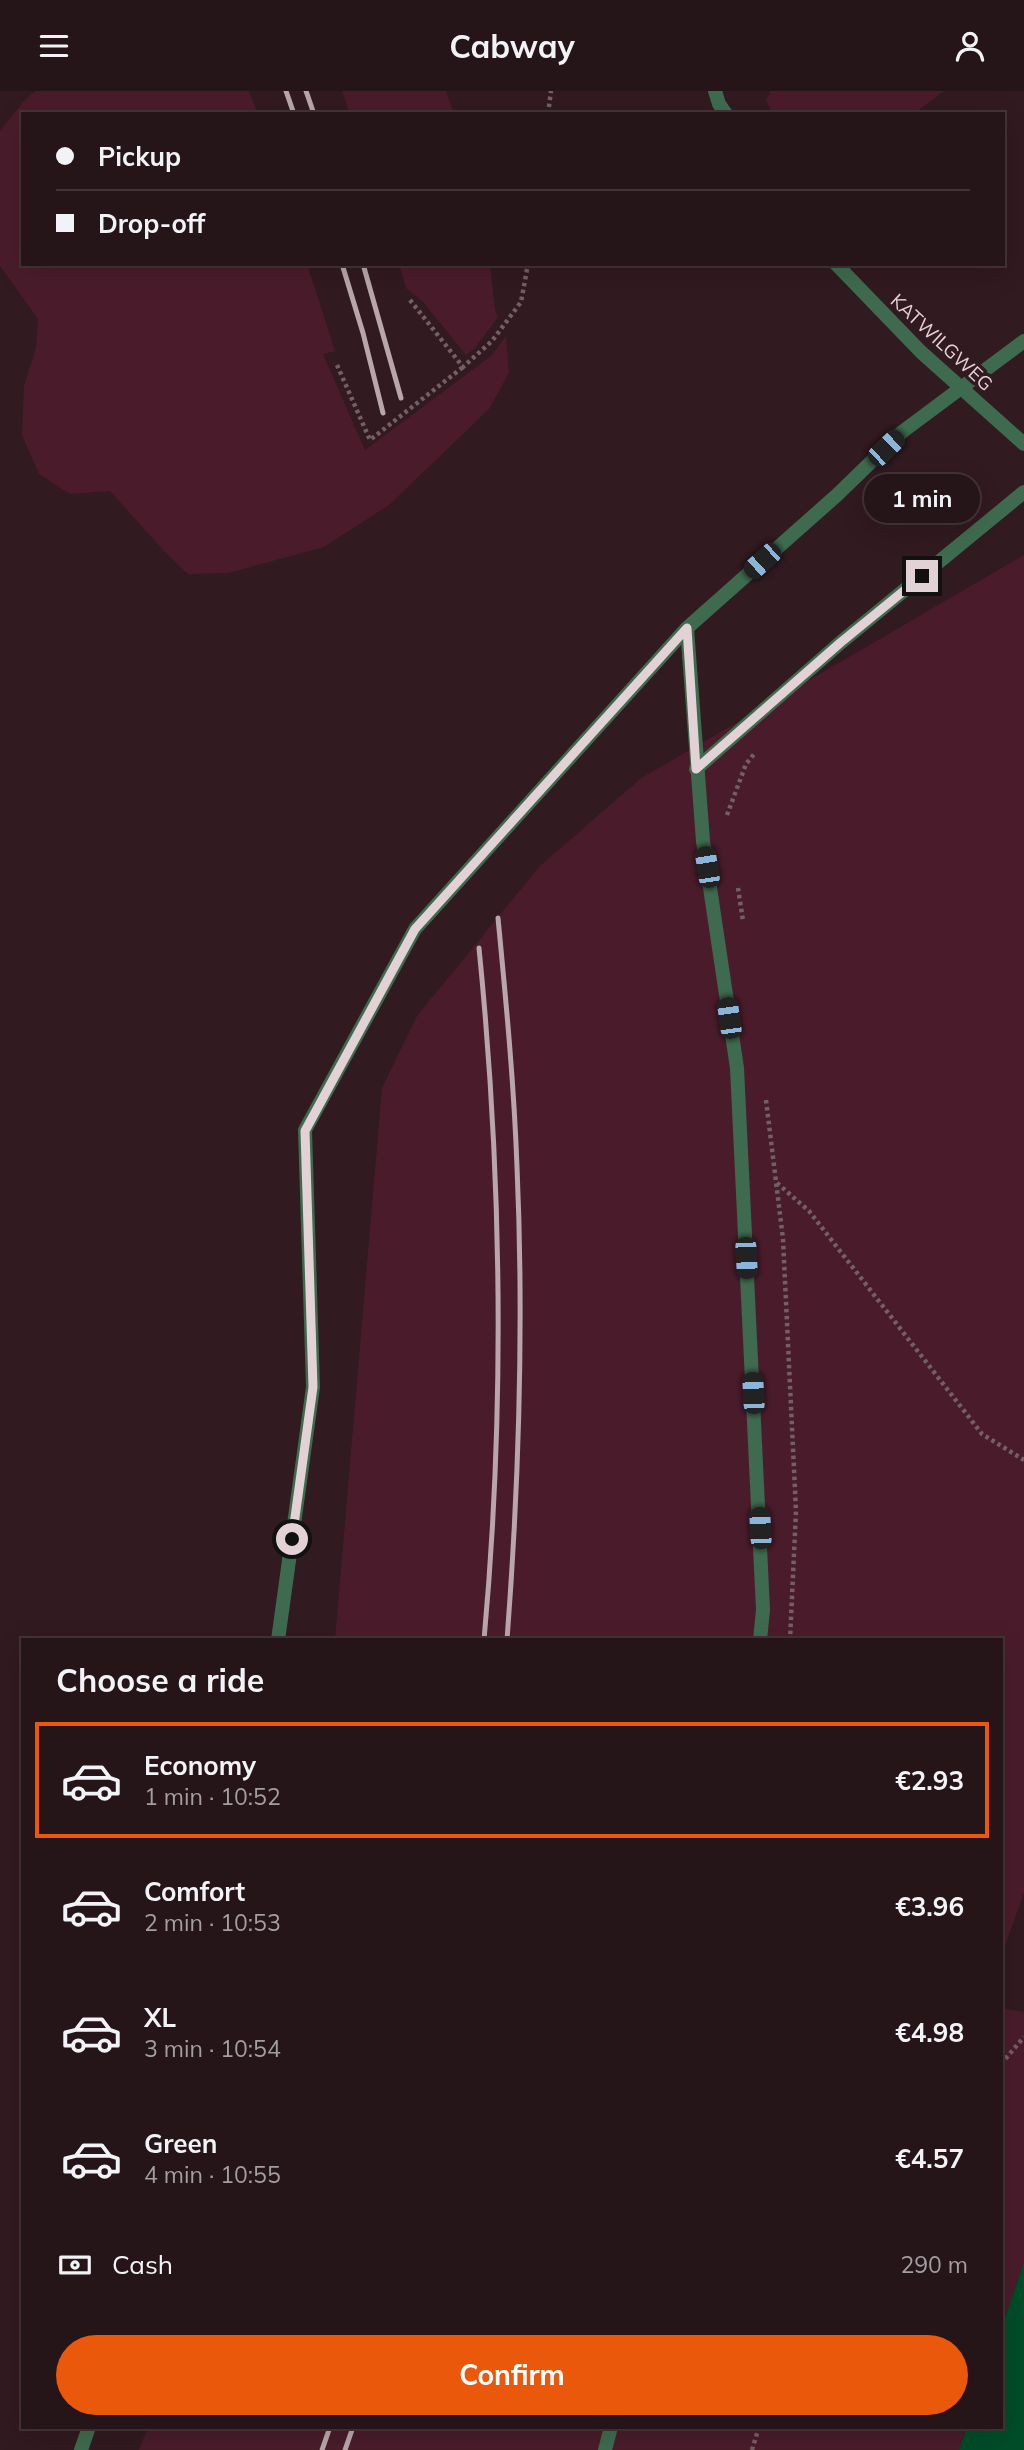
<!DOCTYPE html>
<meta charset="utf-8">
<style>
body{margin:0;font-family:Mulish,sans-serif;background:#312125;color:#f1f3f6;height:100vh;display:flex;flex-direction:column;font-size:26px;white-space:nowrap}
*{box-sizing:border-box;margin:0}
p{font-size:23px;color:#a39ea2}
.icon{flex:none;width:38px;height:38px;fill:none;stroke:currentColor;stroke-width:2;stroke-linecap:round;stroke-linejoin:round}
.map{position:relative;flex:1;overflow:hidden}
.sheet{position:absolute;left:21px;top:1547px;width:982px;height:791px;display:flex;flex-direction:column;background:#251418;border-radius:0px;box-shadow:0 7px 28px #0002,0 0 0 2px #423337}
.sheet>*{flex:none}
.guide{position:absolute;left:21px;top:21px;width:984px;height:154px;border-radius:0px;box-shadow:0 7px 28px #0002,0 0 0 2px #423337;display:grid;align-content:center;height:154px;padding:0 35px;background:#251418}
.end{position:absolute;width:32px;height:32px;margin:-16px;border:9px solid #e2d1d5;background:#111;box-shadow:0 0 0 4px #111}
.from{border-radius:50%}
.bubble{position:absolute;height:49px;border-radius:24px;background:#251418;box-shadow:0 7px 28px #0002,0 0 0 2px #423337;font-size:23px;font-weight:700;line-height:49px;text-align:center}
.car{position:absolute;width:21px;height:42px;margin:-21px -10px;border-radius:9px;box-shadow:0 0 5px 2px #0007;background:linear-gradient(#222 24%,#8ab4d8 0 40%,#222 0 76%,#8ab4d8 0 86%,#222 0)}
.guide b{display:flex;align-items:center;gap:24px;height:66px;font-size:26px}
.guide b+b{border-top:2px solid #423337}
.guide i{width:18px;height:18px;background:#f1f3f6}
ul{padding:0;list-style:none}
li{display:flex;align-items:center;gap:21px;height:116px;margin:0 14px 10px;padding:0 21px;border:4px solid transparent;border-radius:0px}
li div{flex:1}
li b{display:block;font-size:26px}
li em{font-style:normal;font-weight:700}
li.on{border-color:#ea580c}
li>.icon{width:63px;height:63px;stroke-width:1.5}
h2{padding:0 35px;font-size:32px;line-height:84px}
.pay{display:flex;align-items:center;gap:18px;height:77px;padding:0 35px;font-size:26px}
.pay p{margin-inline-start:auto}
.action{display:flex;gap:14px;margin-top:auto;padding:14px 35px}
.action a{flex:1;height:80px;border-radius:42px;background:#ea580c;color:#fff;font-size:28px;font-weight:700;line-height:80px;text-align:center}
header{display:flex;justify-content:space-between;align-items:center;height:91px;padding:0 35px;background:#251418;font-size:32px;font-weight:700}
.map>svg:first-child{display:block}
.green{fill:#4a1c2b}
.water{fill:#004c29}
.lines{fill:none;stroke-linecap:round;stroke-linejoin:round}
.path{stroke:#745f64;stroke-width:4.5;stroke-dasharray:3.5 3.5;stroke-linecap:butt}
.lane{stroke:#3e6b4f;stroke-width:14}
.street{stroke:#3e6b4f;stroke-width:14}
.rail{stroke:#b8a6aa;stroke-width:5}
.lane-bridge{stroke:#3e6b4f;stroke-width:14}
.route{stroke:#e2d1d5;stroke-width:9}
.labels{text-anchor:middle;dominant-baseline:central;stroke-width:7;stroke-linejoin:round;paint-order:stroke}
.street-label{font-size:19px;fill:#e2d1d5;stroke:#311a20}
</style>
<header><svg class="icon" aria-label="menu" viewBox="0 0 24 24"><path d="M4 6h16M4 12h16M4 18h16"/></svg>Cabway<svg class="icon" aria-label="person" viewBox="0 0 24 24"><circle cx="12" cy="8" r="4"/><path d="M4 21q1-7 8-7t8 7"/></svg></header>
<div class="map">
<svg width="1024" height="2359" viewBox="0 0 1024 2359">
<rect width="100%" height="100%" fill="#311a20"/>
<g class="green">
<polygon points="36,0 249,0 258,23 23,23 23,173 307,173 335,260 323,263 365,359 491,265 506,245 509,282 489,318 389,414 324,456 228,482 188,483 165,461 110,400 70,403 39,383 22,344 24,295 36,257 38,228 0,175 0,39 26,8"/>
<polygon points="342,0 446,0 454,23 350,23"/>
<polygon points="771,0 944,0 913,23 773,23 766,9"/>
<polygon points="399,173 490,173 495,220 498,226 475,257 466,264 424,212 406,197"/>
<polygon points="1024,464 1024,1802 1001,1865 1001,1549 335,1549 382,997 417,925 540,775 640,688"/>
<polygon points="1001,1917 1024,1921 1024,2171 1001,2238"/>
<polygon points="148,2336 967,2336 959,2359 139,2359"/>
</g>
<polygon class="water" points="1024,2171 1024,2359 959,2359 967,2336 1001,2336 1001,2238"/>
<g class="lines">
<g class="path">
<polyline points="548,23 551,0"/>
<polyline points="410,209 463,276 492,250 521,211 528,173"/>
<polyline points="337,274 370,349 463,276"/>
<polyline points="727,724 746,673 755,662"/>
<polyline points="738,797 743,830"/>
<polyline points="766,1009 783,1148 796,1420 790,1549"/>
<polyline points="777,1092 809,1120 982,1343 1024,1369"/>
<polyline points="1001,1973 1024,1946"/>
<polyline points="752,2359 759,2336"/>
</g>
<g class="lane">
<polyline points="696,678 840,552 1024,401"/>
<polyline points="278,1549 313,1296 305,1039 415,838 687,537"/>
<polyline points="760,1549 763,1519 737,977 703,750 687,537 837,404 902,341"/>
<polyline points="81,2359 89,2336"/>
<polyline points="605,2359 611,2336"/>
</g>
<g class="street">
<polyline points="715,0 719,13 726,23"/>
<polyline points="836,173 921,261 1024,353"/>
</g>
<g class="rail">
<polyline points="286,0 294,23"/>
<polyline points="306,0 314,23"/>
<polyline points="342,173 363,242 383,322"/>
<polyline points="363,173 401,307"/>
<path d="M498,827C506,910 514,993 517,1076C524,1234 519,1391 507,1549"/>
<path d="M479,857C502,1087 505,1319 484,1549"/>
<polyline points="322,2359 330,2336"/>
<polyline points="345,2359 353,2336"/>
</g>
<polyline class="lane-bridge" points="902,341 1024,250"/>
</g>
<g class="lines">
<polyline class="route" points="292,1448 313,1296 305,1040 415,838 687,537 696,678 840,552 922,485"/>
</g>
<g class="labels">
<g class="street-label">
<text transform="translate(942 251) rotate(43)">KATWILGWEG</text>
</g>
</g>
</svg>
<i class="end from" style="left:292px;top:1448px"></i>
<i class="end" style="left:922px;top:485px"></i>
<div class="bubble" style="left:864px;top:383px;width:116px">1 min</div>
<i class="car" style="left:886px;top:357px;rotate:46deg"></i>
<i class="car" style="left:762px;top:470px;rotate:228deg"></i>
<i class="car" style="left:707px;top:776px;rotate:351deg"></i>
<i class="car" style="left:729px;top:927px;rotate:352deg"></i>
<i class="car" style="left:746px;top:1167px;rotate:177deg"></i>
<i class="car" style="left:753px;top:1302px;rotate:357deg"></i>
<i class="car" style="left:760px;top:1437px;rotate:357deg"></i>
<div class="guide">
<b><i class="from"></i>Pickup</b>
<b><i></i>Drop-off</b>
</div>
<section class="sheet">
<h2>Choose a ride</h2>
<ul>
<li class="on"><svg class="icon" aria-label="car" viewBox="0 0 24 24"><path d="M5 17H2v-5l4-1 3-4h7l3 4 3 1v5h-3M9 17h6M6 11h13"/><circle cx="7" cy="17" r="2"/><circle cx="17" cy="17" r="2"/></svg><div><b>Economy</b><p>1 min · 10:52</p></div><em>€2.93</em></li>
<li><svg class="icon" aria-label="car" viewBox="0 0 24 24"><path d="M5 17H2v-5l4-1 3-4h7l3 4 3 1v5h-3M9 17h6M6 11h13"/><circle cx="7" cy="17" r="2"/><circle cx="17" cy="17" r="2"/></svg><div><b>Comfort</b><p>2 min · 10:53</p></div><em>€3.96</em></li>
<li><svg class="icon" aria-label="car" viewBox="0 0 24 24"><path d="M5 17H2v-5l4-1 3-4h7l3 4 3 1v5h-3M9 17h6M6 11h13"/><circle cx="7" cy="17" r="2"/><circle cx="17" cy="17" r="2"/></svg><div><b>XL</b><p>3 min · 10:54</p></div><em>€4.98</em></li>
<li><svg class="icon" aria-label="car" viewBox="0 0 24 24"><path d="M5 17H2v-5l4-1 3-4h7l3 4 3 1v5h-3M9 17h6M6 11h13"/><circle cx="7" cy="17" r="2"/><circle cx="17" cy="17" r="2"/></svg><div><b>Green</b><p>4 min · 10:55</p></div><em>€4.57</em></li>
</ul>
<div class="pay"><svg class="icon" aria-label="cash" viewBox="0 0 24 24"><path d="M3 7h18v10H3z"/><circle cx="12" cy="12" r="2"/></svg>Cash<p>290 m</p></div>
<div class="action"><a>Confirm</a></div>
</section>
</div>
